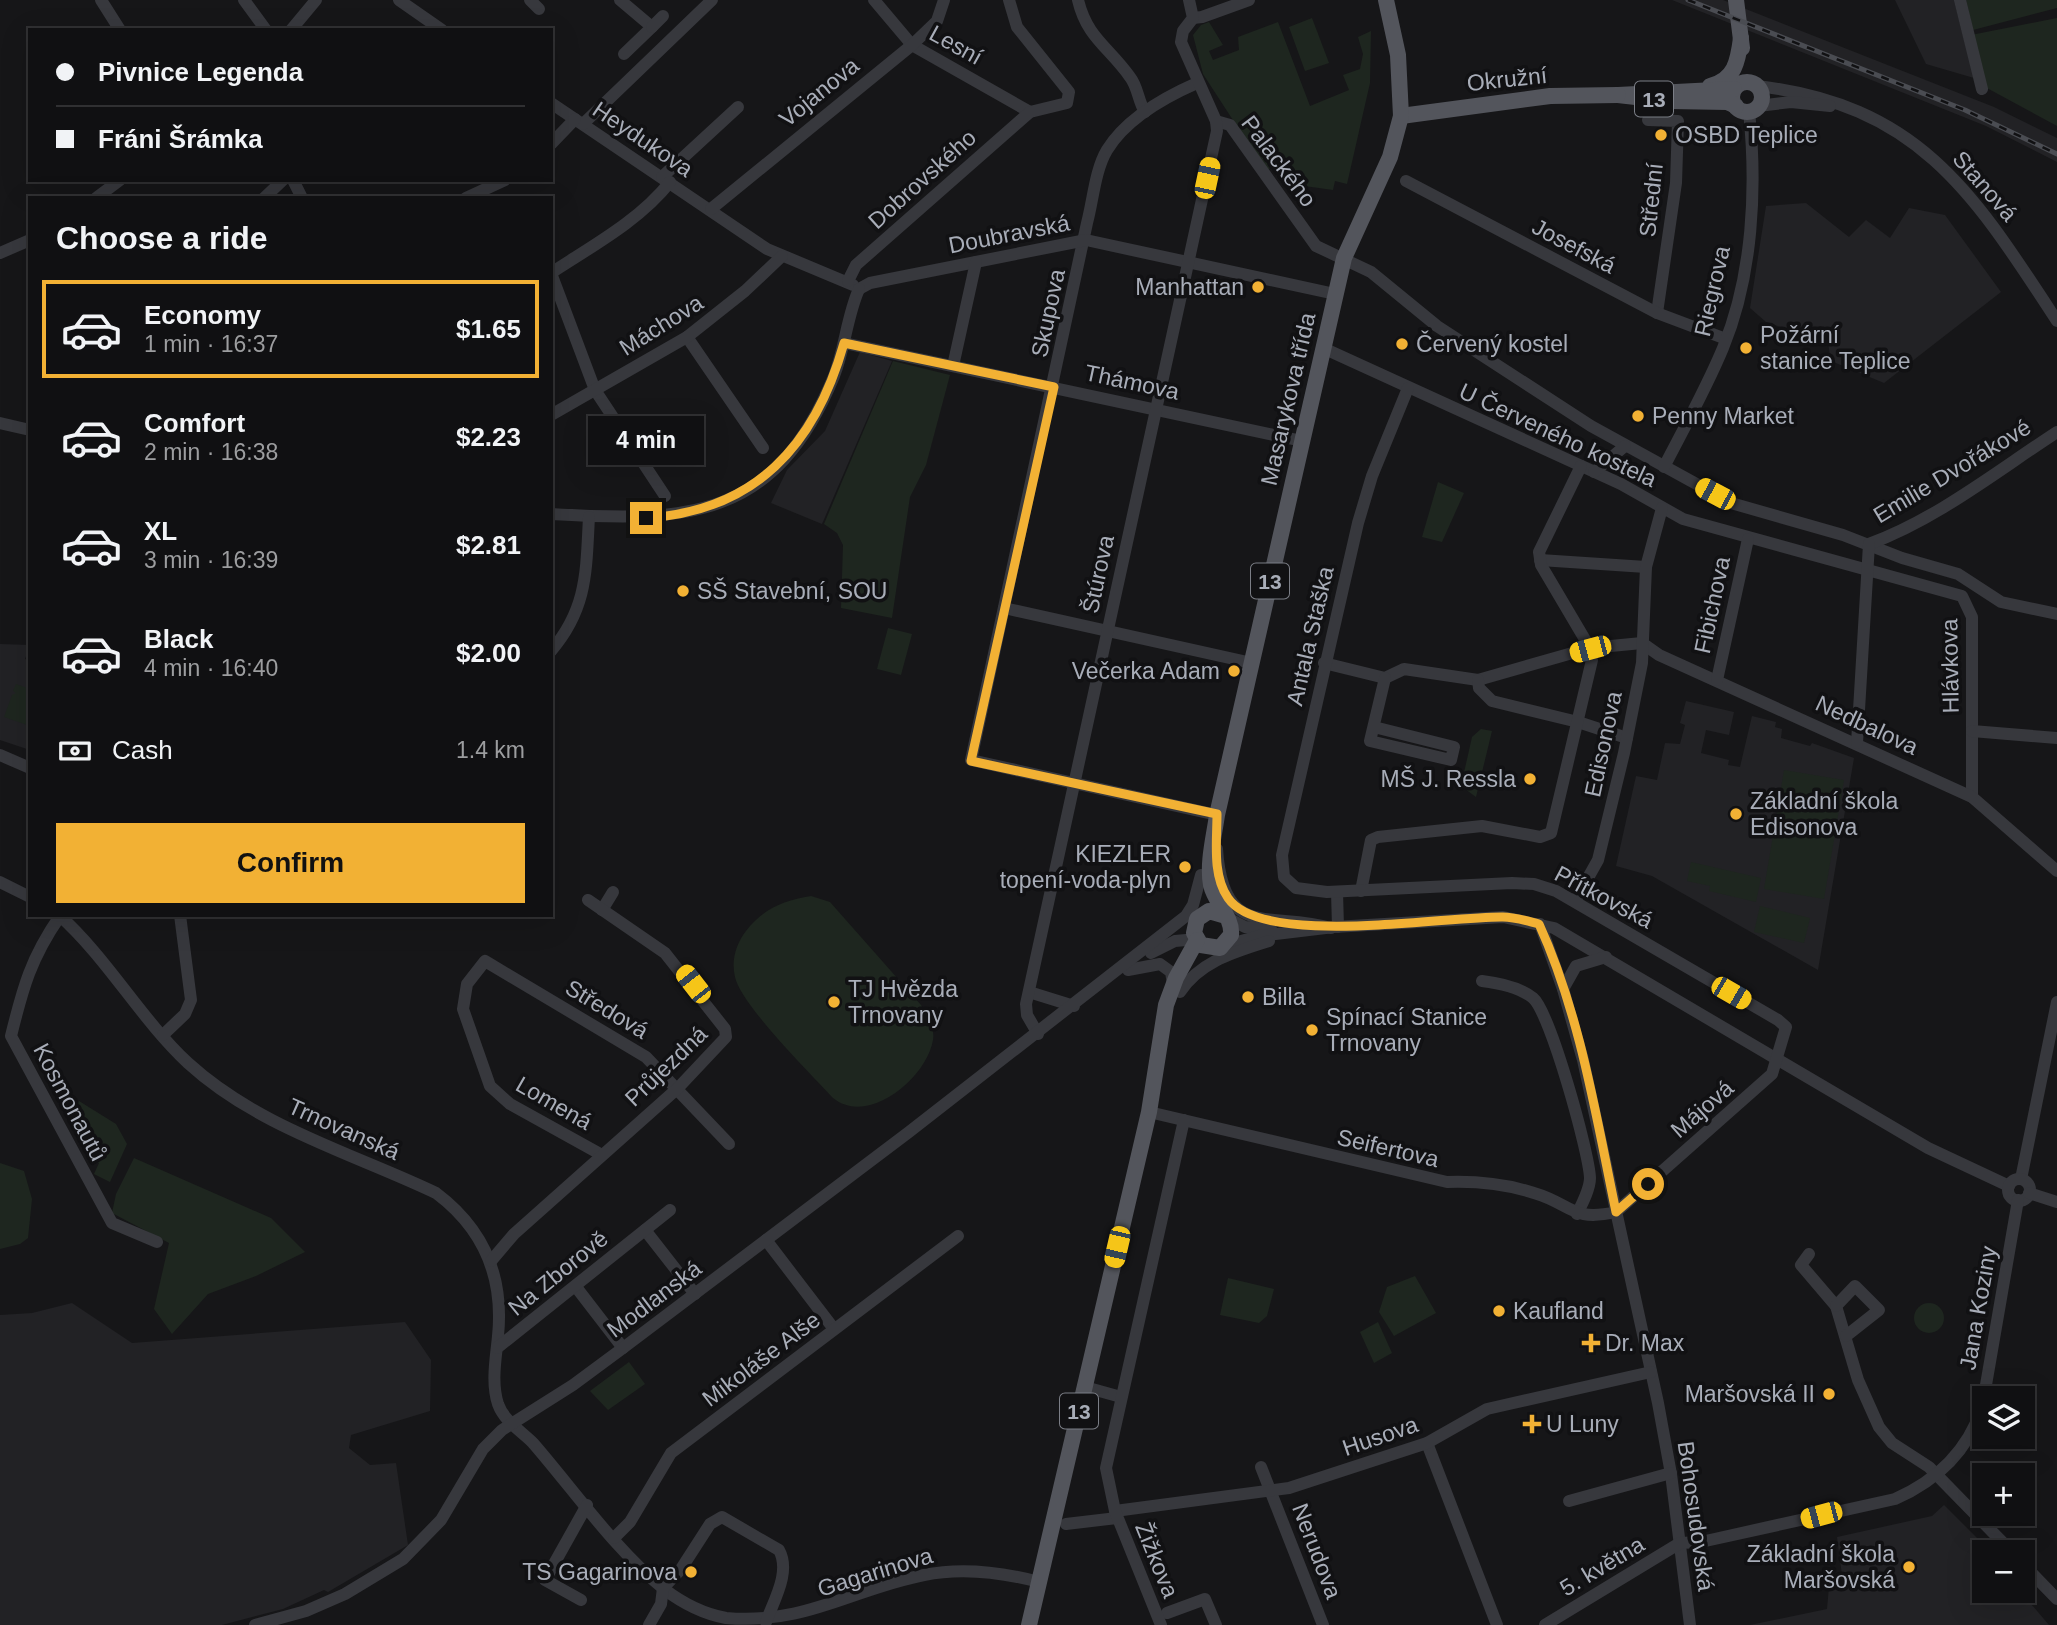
<!DOCTYPE html>
<meta charset="utf-8">
<style>
body{margin:0;font-family:Arial,sans-serif;background:#19191b;color:#f1f3f6;height:100vh;display:flex;flex-direction:column;font-size:26px;white-space:nowrap}
*{box-sizing:border-box;margin:0}
p{font-size:23px;color:#9c9d9f}
.icon{flex:none;width:38px;height:38px;fill:none;stroke:currentColor;stroke-width:2;stroke-linecap:round;stroke-linejoin:round}
.map{position:relative;flex:1;overflow:hidden}
.sheet{position:absolute;left:28px;top:196px;width:525px;height:721px;display:flex;flex-direction:column;background:#101012;border-radius:0px;box-shadow:0 7px 28px #0002,0 0 0 2px #303032}
.sheet>*{flex:none}
.guide{position:absolute;left:28px;top:28px;width:525px;height:154px;border-radius:0px;box-shadow:0 7px 28px #0002,0 0 0 2px #303032;display:grid;align-content:center;height:154px;padding:0 28px;background:#101012}
.fabs{position:absolute;left:1972px;top:1386px;display:grid;gap:14px}
.fabs a{display:grid;place-items:center;width:63px;height:63px;border-radius:0px;background:#101012;box-shadow:0 7px 28px #0002,0 0 0 2px #303032;font-size:35px}
.end{position:absolute;width:32px;height:32px;margin:-16px;border:9px solid #f2b134;background:#111;box-shadow:0 0 0 4px #111}
.from{border-radius:50%}
.bubble{position:absolute;height:49px;border-radius:0px;background:#101012;box-shadow:0 7px 28px #0002,0 0 0 2px #303032;font-size:23px;font-weight:700;line-height:49px;text-align:center}
.car{position:absolute;width:21px;height:42px;margin:-21px -10px;border-radius:9px;box-shadow:0 0 5px 2px #0007;background:linear-gradient(#f5c518 24%,#345 0 40%,#f5c518 0 76%,#345 0 86%,#f5c518 0)}
.guide b{display:flex;align-items:center;gap:24px;height:66px;font-size:26px}
.guide b+b{border-top:2px solid #303032}
.guide i{width:18px;height:18px;background:#f1f3f6}
ul{padding:0;list-style:none}
li{display:flex;align-items:center;gap:21px;height:98px;margin:0 14px 10px;padding:0 14px;border:4px solid transparent;border-radius:0px}
li div{flex:1}
li b{display:block;font-size:26px}
li em{font-style:normal;font-weight:700}
li.selected{border-color:#f2b134}
li>.icon{width:63px;height:63px;stroke-width:1.5}
h2{padding:0 28px;font-size:32px;line-height:84px}
.pay{display:flex;align-items:center;gap:18px;height:77px;padding:0 28px;font-size:26px}
.pay p{margin-inline-start:auto}
.button{display:flex;gap:14px;margin-top:auto;padding:14px 28px}
.button a{flex:1;height:80px;border-radius:0px;background:#f2b134;color:#111;font-size:28px;font-weight:700;line-height:80px;text-align:center}
.map>svg:first-child{display:block}
.built{fill:#222225}
.green{fill:#1e261f}
.lines{fill:none;stroke-linecap:round;stroke-linejoin:round}
.minor{stroke:#37383d;stroke-width:12}
.major{stroke:#53555c;stroke-width:16}
.rail-casing{stroke:#4a4c52;stroke-width:5}
.rail{stroke:#111113;stroke-width:2.5;stroke-dasharray:8;stroke-linecap:butt}
.route{stroke:#f2b134;stroke-width:9}
.poi-dot{fill:#f2b134;stroke:#111113;stroke-width:2.5}
.labels{text-anchor:middle;dominant-baseline:central;stroke-width:7;stroke-linejoin:round;paint-order:stroke}
.shield{fill:#111113;stroke:#7b7e86;stroke-width:2}
.shield-label{font-size:21px;font-weight:bold;fill:#a8adb8}
.street-label{font-size:23px;fill:#a8adb8;stroke:#111113}
.poi-label{font-size:23px;fill:#a8adb8;stroke:#111113;text-anchor:start}
</style>
<div class="map">
<svg width="2057" height="1625" viewBox="0 0 2057 1625">
<rect width="100%" height="100%" fill="#161618"/>
<g class="built">
<polygon points="1672,0 1723,0 1994,107 2057,138 2057,162 1986,126"/>
<polygon points="1895,0 1954,0 1974,78 1926,64"/>
<polygon points="1806,203 1849,237 1866,220 1890,238 1909,208 1945,215 2001,292 1884,383 1831,361 1828,343 1766,322 1750,308 1766,206"/>
<polygon points="860,352 892,361 822,524 771,503 787,470 825,431"/>
<polygon points="0,644 30,645 25,659 30,661 30,750 0,740"/>
<polygon points="1686,701 1734,712 1729,735 1706,730 1701,753 1729,760 1728,765 1740,767 1752,716 1776,722 1775,727 1782,729 1781,738 1810,746 1812,743 1854,758 1818,970 1652,876 1616,866 1636,776 1657,780 1665,743 1680,744 1685,725 1680,723"/>
<polygon points="72,1303 132,1343 405,1322 431,1360 430,1411 351,1435 349,1448 370,1465 396,1463 408,1545 328,1592 324,1590 283,1609 222,1625 0,1625 0,1315 32,1313"/>
<polygon points="1944,1505 1991,1552 1984,1552 1984,1558 1974,1569 1984,1581 1984,1591 1993,1591 2004,1603 2020,1591 2049,1625 1750,1625 1827,1609 1829,1587 1843,1583 1837,1537 1932,1516"/>
</g>
<g class="green">
<polygon points="1966,0 2057,0 2057,8 1973,30"/>
<polygon points="1312,18 1329,63 1305,71 1289,27"/>
<polygon points="2057,18 2057,126 1985,87 1971,35"/>
<polygon points="1209,22 1223,45 1209,51 1213,60 1239,50 1238,37 1278,22 1310,106 1349,90 1343,75 1360,69 1363,54 1358,37 1371,31 1370,83 1347,184 1335,181 1333,190 1283,183 1286,169 1276,164 1266,171 1203,74 1193,35 1201,25"/>
<polygon points="893,361 950,375 926,465 910,497 892,618 841,608 843,545 837,533 824,524"/>
<polygon points="1438,482 1464,493 1442,542 1422,537"/>
<polygon points="888,628 912,634 901,675 877,669"/>
<polygon points="16,684 30,689 30,726 4,717 12,695 16,693 13,691"/>
<polygon points="1481,729 1492,731 1476,797 1461,786 1472,737"/>
<polygon points="1784,770 1844,780 1824,899 1764,889"/>
<polygon points="1691,862 1761,878 1756,902 1709,891 1710,886 1687,881"/>
<path d="M811,896L830,902L921,1005C928,1016 935,1027 933,1040C927,1077 869,1127 833,1098C811,1074 741,1005 735,977C731,960 736,944 746,931C763,909 784,900 811,896Z"/>
<polygon points="1760,906 1810,918 1804,943 1754,932"/>
<polygon points="79,1101 116,1124 127,1144 110,1182 94,1174 99,1163 94,1160 71,1111"/>
<polygon points="134,1158 271,1218 305,1252 256,1276 208,1294 172,1334 154,1309 169,1243 112,1213 116,1194"/>
<polygon points="0,1163 24,1171 32,1199 28,1238 20,1244 0,1249"/>
<polygon points="1415,1276 1436,1313 1394,1336 1379,1312 1387,1287"/>
<polygon points="1228,1278 1274,1289 1267,1316 1259,1323 1220,1315"/>
<circle cx="1929" cy="1318" r="15"/>
<polygon points="1378,1322 1392,1353 1374,1363 1360,1332"/>
<polygon points="629,1362 645,1384 608,1410 590,1391"/>
</g>
<g class="lines">
<g class="minor">
<polyline points="101,0 120,30"/>
<polyline points="244,0 266,30"/>
<polyline points="399,0 442,30"/>
<polyline points="530,0 539,9"/>
<polyline points="620,0 652,27 624,54"/>
<polyline points="874,0 912,45 1030,112"/>
<path d="M1078,0C1087,38 1109,47 1130,77C1138,87 1138,101 1145,112"/>
<polyline points="1960,0 1982,89"/>
<polyline points="1193,18 1202,17 1249,0"/>
<polyline points="652,27 663,16"/>
<polyline points="291,30 316,0"/>
<path d="M1197,83C1165,97 1126,119 1107,150C1095,170 1093,201 1087,223L971,760L1217,815V823"/>
<path d="M1757,86C1920,105 1974,194 2057,321"/>
<polyline points="551,103 767,249 853,285"/>
<polyline points="1758,106 1791,102 1830,106"/>
<polyline points="1648,120 1678,121 1676,183 1657,313"/>
<polyline points="1216,121 1230,125 1316,246 1371,272 1437,326 1591,426 1731,503 1843,535 1902,558 1958,574 2001,602 2057,614"/>
<polyline points="583,124 712,0"/>
<polyline points="551,144 575,119"/>
<polyline points="662,177 738,107"/>
<polyline points="293,180 302,198"/>
<polyline points="1406,181 1657,313 1726,339"/>
<polyline points="96,198 120,180"/>
<polyline points="264,198 283,180"/>
<polyline points="466,198 505,180"/>
<polyline points="711,209 912,45 937,21 944,0"/>
<polyline points="0,253 30,240"/>
<polyline points="551,273 595,390 665,496"/>
<path d="M551,273C592,246 639,221 670,182"/>
<polyline points="848,281 856,265 1030,112 1067,103 1069,92 1017,27 1009,0"/>
<polyline points="859,289 870,283 1086,240 1335,294"/>
<polyline points="687,337 763,448"/>
<polyline points="844,343 1302,441"/>
<polyline points="1323,348 1621,484 1683,519 1962,596 1972,617 1972,797"/>
<polyline points="953,366 976,262"/>
<polyline points="551,415 687,337 745,291 782,256"/>
<polyline points="0,423 30,430"/>
<path d="M1664,467C1684,428 1706,389 1723,348C1753,275 1757,188 1749,111"/>
<polyline points="1594,472 1625,446"/>
<path d="M551,514C688,522 775,520 834,376C845,348 847,316 859,289"/>
<path d="M1869,544C1937,519 1997,471 2057,432"/>
<polyline points="1540,560 1646,567"/>
<polyline points="1004,608 1252,663"/>
<polyline points="1642,643 1659,655 1972,797 2057,871"/>
<path d="M551,651C588,608 586,570 589,517"/>
<polyline points="1324,663 1385,678 1404,669 1478,680 1590,648 1642,643"/>
<polyline points="1478,680 1479,688 1492,701 1578,722 1627,738"/>
<polyline points="1717,680 1748,539"/>
<polyline points="1374,727 1454,747 1451,760 1370,741 1385,678"/>
<polyline points="1972,731 2057,738"/>
<polyline points="1857,743 1869,544"/>
<polyline points="0,755 30,768"/>
<path d="M1217,849C1223,940 1268,911 1331,928"/>
<polyline points="0,882 30,897"/>
<polyline points="1361,891 1371,840 1378,837 1482,826 1540,837 1551,833 1592,660 1590,648 1541,565 1539,552 1581,466"/>
<polyline points="1337,892 1338,927"/>
<polyline points="1575,901 1598,860 1624,753 1642,663 1646,567 1662,508"/>
<polyline points="602,910 613,892"/>
<path d="M59,915C108,959 140,1018 188,1063C258,1127 352,1153 436,1193C484,1229 504,1277 498,1336C496,1358 491,1382 498,1404C504,1421 521,1431 533,1443C573,1489 617,1552 664,1589C681,1602 704,1614 726,1618C805,1625 852,1589 924,1575C963,1567 1001,1572 1039,1582"/>
<path d="M60,916C31,958 23,987 11,1036L112,1223L157,1242"/>
<polyline points="1228,918 1245,927 1271,929"/>
<polyline points="1540,924 1563,989 1583,1060 1658,1403 1671,1474 1690,1625"/>
<polyline points="1223,946 1259,936 1334,927 1503,917 1554,928 1928,1148 2009,1186"/>
<polyline points="1151,953 1175,941 1197,939"/>
<polyline points="1128,970 1160,964 1171,972 1173,984"/>
<path d="M1482,981C1499,983 1519,987 1533,998C1550,1012 1589,1152 1590,1178C1590,1189 1582,1204 1577,1214"/>
<polyline points="1563,989 1576,966 1606,957"/>
<polyline points="1029,992 1074,1006"/>
<path d="M1180,992C1200,961 1235,952 1269,941"/>
<polyline points="1038,1034 1027,1015 1026,1004 1217,131 1216,121 1181,42 1183,31 1193,18 1189,0"/>
<polyline points="163,1035 185,1014 191,1000 180,915"/>
<path d="M1149,1112L1447,1182C1476,1181 1506,1184 1534,1193C1572,1204 1571,1222 1616,1212L1772,1074L1786,1027L1778,1020L1556,891L1534,884L1512,883L1327,892L1296,888L1284,877L1282,855L1358,523L1372,476L1408,388"/>
<polyline points="602,1155 510,1104 490,1086 463,1009 467,984 485,961 646,1057 729,1144"/>
<polyline points="2021,1179 2057,1002"/>
<circle cx="2019" cy="1190" r="11"/>
<polyline points="2029,1193 2057,1202"/>
<polyline points="645,1230 695,1294"/>
<polyline points="766,1240 834,1329"/>
<polyline points="1809,1254 1801,1265 1836,1306 1858,1380 1879,1427 1892,1443 1929,1467 2012,1552"/>
<polyline points="491,1261 514,1234 678,1088 726,1037 725,1029 665,953 588,900"/>
<polyline points="576,1287 623,1348"/>
<polyline points="1836,1306 1855,1286 1879,1310 1846,1336"/>
<polyline points="497,1348 670,1210"/>
<polyline points="1085,1387 1121,1397"/>
<polyline points="1427,1443 1497,1625"/>
<polyline points="1261,1467 1323,1625"/>
<polyline points="1569,1501 1671,1473"/>
<polyline points="1115,1511 1289,1488 1427,1443 1487,1409 1651,1372"/>
<polyline points="1066,1524 1117,1518"/>
<polyline points="614,1538 630,1522 671,1453 958,1236"/>
<polyline points="2023,1564 2057,1599"/>
<polyline points="581,1600 545,1580 587,1505"/>
<polyline points="1167,1613 1205,1599 1216,1625"/>
<polyline points="255,1625 306,1611 345,1594 403,1559 441,1520 483,1449 502,1430 573,1385 623,1348 909,1132 1186,916 1193,905 1201,875"/>
<path d="M649,1625L661,1604L663,1588L681,1569L710,1524L722,1517L779,1550C791,1572 774,1600 766,1622"/>
<polyline points="1161,1625 1115,1511 1106,1468 1184,1120"/>
<path d="M1545,1625L1680,1543L1701,1542L1895,1499C1936,1481 1967,1452 1982,1408L2018,1200"/>
</g>
<g class="major">
<polyline points="1736,0 1742,48"/>
<circle cx="1747" cy="97" r="15"/>
<path d="M1710,86C1735,80 1738,61 1741,38"/>
<polyline points="1734,89 1618,95 1671,101 1727,102 1736,106"/>
<polyline points="1401,116 1550,96 1618,95"/>
<path d="M1226,916L1209,911L1197,919L1194,933L1201,945L1220,948L1231,935C1233,917 1215,903 1211,885C1207,863 1214,837 1217,815L1344,258L1390,157L1401,116L1398,55L1386,0"/>
<polyline points="1029,1625 1149,1112 1166,1005 1176,978 1197,940"/>
</g>
<g class="rail-casing">
<polyline id="rail" points="1688,0 1965,110 2057,154"/>
</g>
<use href="#rail" class="rail"/>
</g>
<g class="lines">
<path class="route" d="M646,518C755,511 815,446 844,343L1054,387L971,761L1217,814C1217,841 1212,875 1228,898C1262,948 1445,916 1503,917C1515,917 1527,921 1539,924C1580,1014 1596,1116 1616,1212L1648,1184"/>
</g>
<g class="poi-dot">
<circle cx="1661" cy="135" r="7"/>
<circle cx="1258" cy="287" r="7"/>
<circle cx="1402" cy="344" r="7"/>
<circle cx="1746" cy="348" r="7"/>
<circle cx="1638" cy="416" r="7"/>
<circle cx="683" cy="591" r="7"/>
<circle cx="1234" cy="671" r="7"/>
<circle cx="1530" cy="779" r="7"/>
<circle cx="1736" cy="814" r="7"/>
<circle cx="1185" cy="867" r="7"/>
<circle cx="1248" cy="997" r="7"/>
<circle cx="834" cy="1002" r="7"/>
<circle cx="1312" cy="1030" r="7"/>
<circle cx="1499" cy="1311" r="7"/>
<path d="M1587.5 1332.5h7v7h7v7h-7v7h-7v-7h-7v-7h7z"/>
<circle cx="1829" cy="1394" r="7"/>
<path d="M1528.5 1413.5h7v7h7v7h-7v7h-7v-7h-7v-7h7z"/>
<circle cx="1909" cy="1567" r="7"/>
<circle cx="691" cy="1572" r="7"/>
</g>
<g class="labels">
<g class="shield">
<rect x="1635" y="81.5" width="38" height="35" rx="5"/>
<rect x="1251" y="563.5" width="38" height="35" rx="5"/>
<rect x="1060" y="1393.5" width="38" height="35" rx="5"/>
</g>
<g class="shield-label">
<text x="1654" y="99">13</text>
<text x="1270" y="581">13</text>
<text x="1079" y="1411">13</text>
</g>
<g class="street-label">
<text transform="translate(956 45) rotate(29)">Lesní</text>
<text transform="translate(1507 79) rotate(-6)">Okružní</text>
<text transform="translate(819 92) rotate(-39)">Vojanova</text>
<text transform="translate(643 139) rotate(34)">Heydukova</text>
<text transform="translate(1279 161) rotate(53)">Palackého</text>
<text transform="translate(922 179) rotate(-42)">Dobrovského</text>
<text transform="translate(1985 186) rotate(49)">Stanová</text>
<text transform="translate(1651 200) rotate(-84)">Střední</text>
<text transform="translate(1009 234) rotate(-11)">Doubravská</text>
<text transform="translate(1574 246) rotate(28)">Josefská</text>
<text transform="translate(1712 291) rotate(-77)">Riegrova</text>
<text transform="translate(1048 313) rotate(-78)">Skupova</text>
<text transform="translate(661 325) rotate(-32)">Máchova</text>
<text transform="translate(1132 382) rotate(12)">Thámova</text>
<text transform="translate(1288 399) rotate(-77)">Masarykova třída</text>
<text transform="translate(1558 435) rotate(25)">U Červeného kostela</text>
<text transform="translate(1952 471) rotate(-31)">Emilie Dvořákové</text>
<text transform="translate(1098 574) rotate(-78)">Štúrova</text>
<text transform="translate(1712 605) rotate(-78)">Fibichova</text>
<text transform="translate(1310 636) rotate(-77)">Antala Staška</text>
<text transform="translate(1950 666) rotate(-91)">Hlávkova</text>
<text transform="translate(1867 725) rotate(25)">Nedbalova</text>
<text transform="translate(1603 744) rotate(-78)">Edisonova</text>
<text transform="translate(1604 897) rotate(28)">Přítkovská</text>
<text transform="translate(607 1009) rotate(31)">Středová</text>
<text transform="translate(666 1066) rotate(-44)">Průjezdná</text>
<text transform="translate(70 1102) rotate(62)">Kosmonautů</text>
<text transform="translate(554 1103) rotate(30)">Lomená</text>
<text transform="translate(1702 1109) rotate(-41)">Májová</text>
<text transform="translate(344 1129) rotate(24)">Trnovanská</text>
<text transform="translate(1388 1148) rotate(13)">Seifertova</text>
<text transform="translate(558 1273) rotate(-39)">Na Zborově</text>
<text transform="translate(654 1299) rotate(-37)">Modlanská</text>
<text transform="translate(1978 1308) rotate(-80)">Jana Koziny</text>
<text transform="translate(761 1359) rotate(-37)">Mikoláše Alše</text>
<text transform="translate(1380 1436) rotate(-19)">Husova</text>
<text transform="translate(1696 1516) rotate(82)">Bohosudovská</text>
<text transform="translate(1317 1551) rotate(69)">Nerudova</text>
<text transform="translate(1157 1560) rotate(68)">Žižkova</text>
<text transform="translate(1602 1566) rotate(-31)">5. května</text>
<text transform="translate(875 1572) rotate(-17)">Gagarinova</text>
</g>
<g class="poi-label">
<text x="1675" y="135">OSBD Teplice</text>
<text x="1244" y="287" text-anchor="end">Manhattan</text>
<text x="1760" y="335">Požární<tspan x="1760" dy="26">stanice Teplice</tspan></text>
<text x="1416" y="344">Červený kostel</text>
<text x="1652" y="416">Penny Market</text>
<text x="697" y="591">SŠ Stavební, SOU</text>
<text x="1220" y="671" text-anchor="end">Večerka Adam</text>
<text x="1516" y="779" text-anchor="end">MŠ J. Ressla</text>
<text x="1750" y="801">Základní škola<tspan x="1750" dy="26">Edisonova</tspan></text>
<text x="1171" y="854" text-anchor="end">KIEZLER<tspan x="1171" dy="26">topení-voda-plyn</tspan></text>
<text x="848" y="989">TJ Hvězda<tspan x="848" dy="26">Trnovany</tspan></text>
<text x="1262" y="997">Billa</text>
<text x="1326" y="1017">Spínací Stanice<tspan x="1326" dy="26">Trnovany</tspan></text>
<text x="1513" y="1311">Kaufland</text>
<text x="1605" y="1343">Dr. Max</text>
<text x="1815" y="1394" text-anchor="end">Maršovská II</text>
<text x="1546" y="1424">U Luny</text>
<text x="1895" y="1554" text-anchor="end">Základní škola<tspan x="1895" dy="26">Maršovská</tspan></text>
<text x="677" y="1572" text-anchor="end">TS Gagarinova</text>
</g>
</g>
</svg>
<div class="fabs">
<a><svg class="icon" aria-label="layers" viewBox="0 0 24 24"><path d="M12 4l9 5-9 5-9-5zM3 14l9 5 9-5"/></svg></a>
<a>+</a>
<a>−</a>
</div>
<i class="end from" style="left:1648px;top:1184px"></i>
<i class="end" style="left:646px;top:518px"></i>
<div class="bubble" style="left:588px;top:416px;width:116px">4 min</div>
<i class="car" style="left:1207px;top:178px;rotate:12deg"></i>
<i class="car" style="left:1715px;top:494px;rotate:298deg"></i>
<i class="car" style="left:1590px;top:649px;rotate:255deg"></i>
<i class="car" style="left:693px;top:984px;rotate:322deg"></i>
<i class="car" style="left:1731px;top:993px;rotate:120deg"></i>
<i class="car" style="left:1117px;top:1247px;rotate:193deg"></i>
<i class="car" style="left:1821px;top:1515px;rotate:255deg"></i>
<div class="guide">
<b><i class="from"></i>Pivnice Legenda</b>
<b><i></i>Fráni Šrámka</b>
</div>
<section class="sheet">
<h2>Choose a ride</h2>
<ul>
<li class="selected"><svg class="icon" aria-label="car" viewBox="0 0 24 24"><path d="M5 17H2v-5l4-1 3-4h7l3 4 3 1v5h-3M9 17h6M6 11h13"/><circle cx="7" cy="17" r="2"/><circle cx="17" cy="17" r="2"/></svg><div><b>Economy</b><p>1 min · 16:37</p></div><em>$1.65</em></li>
<li><svg class="icon" aria-label="car" viewBox="0 0 24 24"><path d="M5 17H2v-5l4-1 3-4h7l3 4 3 1v5h-3M9 17h6M6 11h13"/><circle cx="7" cy="17" r="2"/><circle cx="17" cy="17" r="2"/></svg><div><b>Comfort</b><p>2 min · 16:38</p></div><em>$2.23</em></li>
<li><svg class="icon" aria-label="car" viewBox="0 0 24 24"><path d="M5 17H2v-5l4-1 3-4h7l3 4 3 1v5h-3M9 17h6M6 11h13"/><circle cx="7" cy="17" r="2"/><circle cx="17" cy="17" r="2"/></svg><div><b>XL</b><p>3 min · 16:39</p></div><em>$2.81</em></li>
<li><svg class="icon" aria-label="car" viewBox="0 0 24 24"><path d="M5 17H2v-5l4-1 3-4h7l3 4 3 1v5h-3M9 17h6M6 11h13"/><circle cx="7" cy="17" r="2"/><circle cx="17" cy="17" r="2"/></svg><div><b>Black</b><p>4 min · 16:40</p></div><em>$2.00</em></li>
</ul>
<div class="pay"><svg class="icon" aria-label="cash" viewBox="0 0 24 24"><path d="M3 7h18v10H3z"/><circle cx="12" cy="12" r="2"/></svg>Cash<p>1.4 km</p></div>
<div class="button"><a>Confirm</a></div>
</section>
</div>
